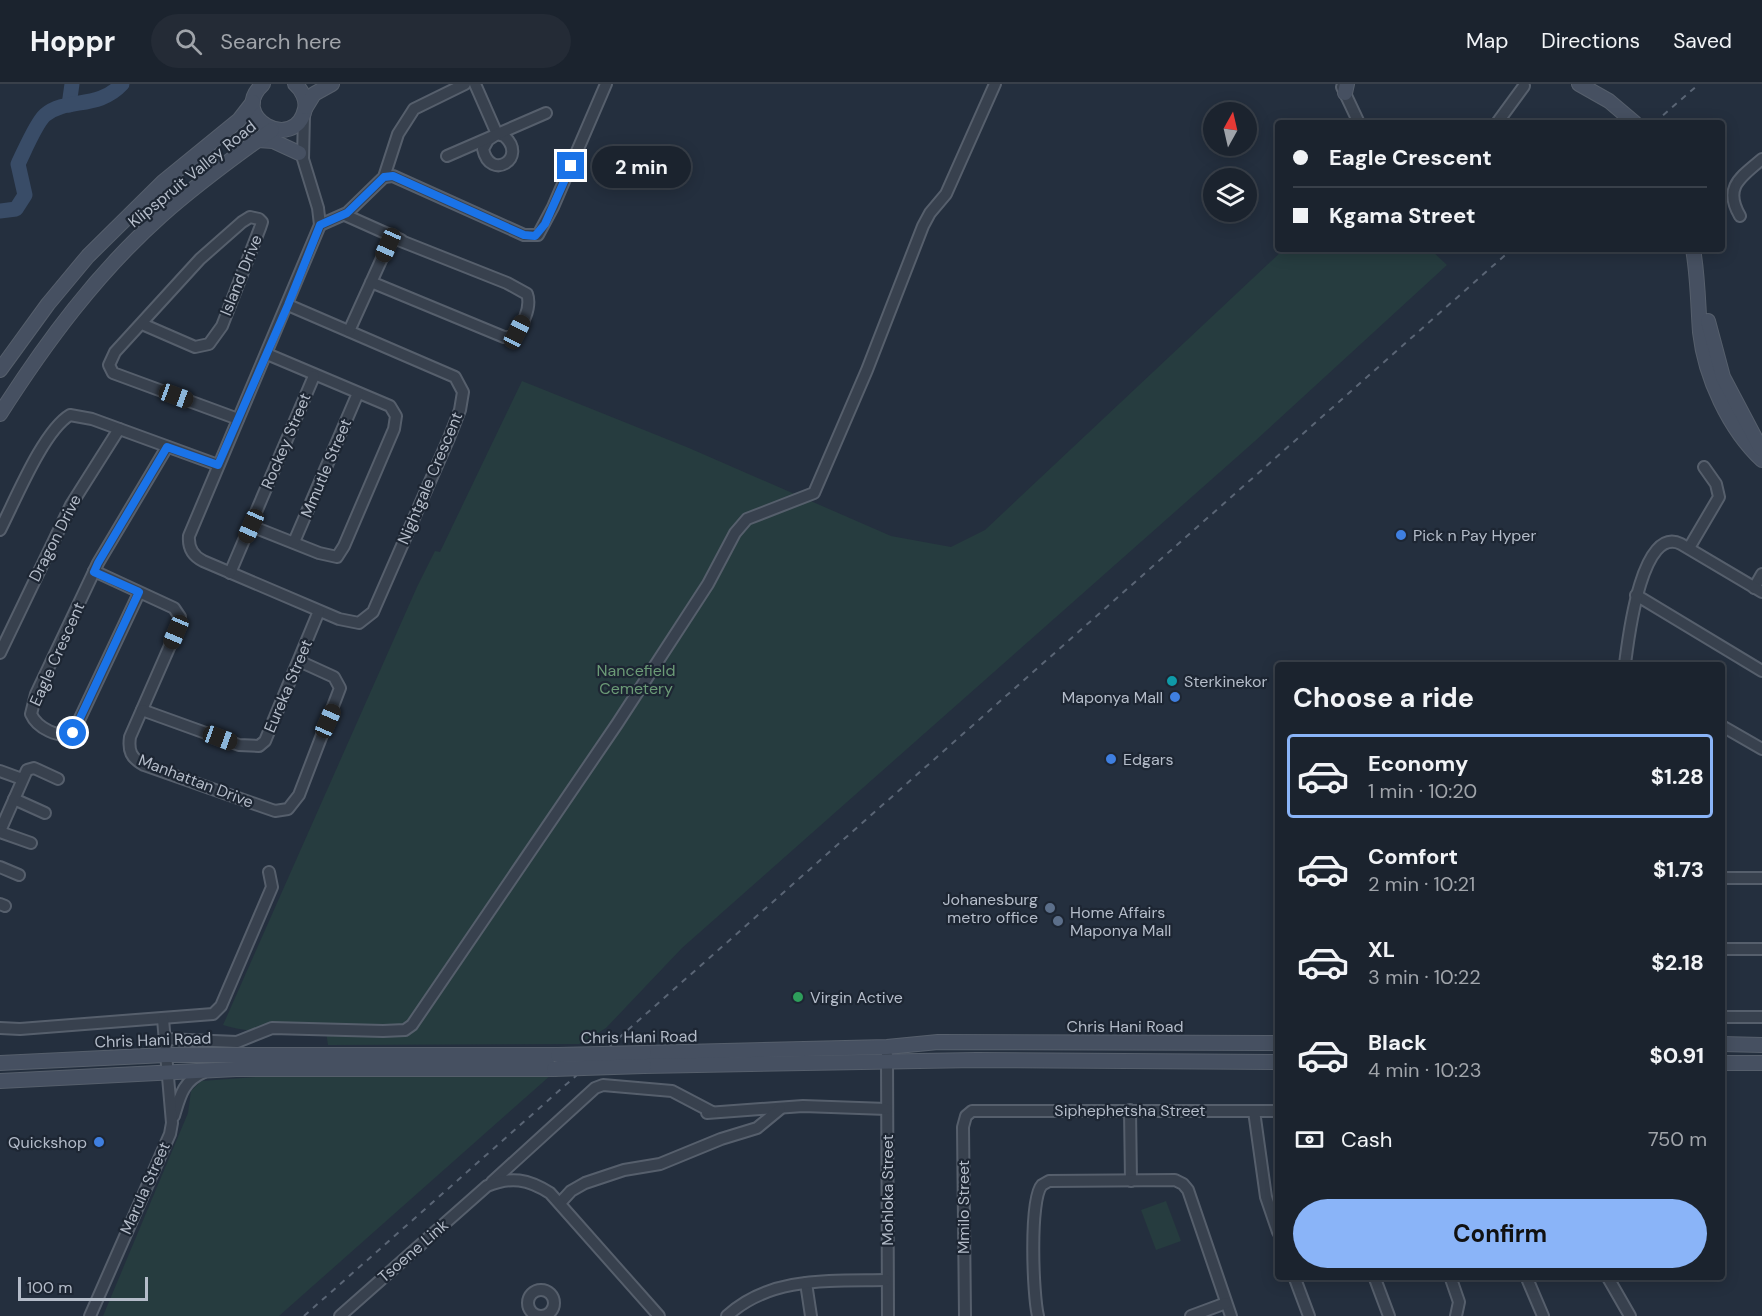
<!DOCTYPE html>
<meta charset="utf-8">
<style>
body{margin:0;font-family:"DM Sans",sans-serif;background:#242b36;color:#f1f3f6;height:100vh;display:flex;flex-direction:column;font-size:22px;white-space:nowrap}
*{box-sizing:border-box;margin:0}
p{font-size:20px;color:#a0a4aa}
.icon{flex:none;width:33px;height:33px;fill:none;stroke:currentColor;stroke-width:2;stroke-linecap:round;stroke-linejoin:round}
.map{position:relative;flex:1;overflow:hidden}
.side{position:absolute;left:1275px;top:578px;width:450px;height:618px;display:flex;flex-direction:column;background:#1b232e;border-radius:6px;box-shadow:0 3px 15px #0003,0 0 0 2px #39404a}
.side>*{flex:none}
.guide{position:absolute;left:1275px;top:36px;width:450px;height:132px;border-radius:6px;box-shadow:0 3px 15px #0003,0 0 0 2px #39404a;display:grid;align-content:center;height:132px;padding:0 18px;background:#1b232e}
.needle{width:39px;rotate:8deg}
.buttons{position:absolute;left:1203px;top:18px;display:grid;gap:12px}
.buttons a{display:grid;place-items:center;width:54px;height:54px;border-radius:50%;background:#1b232e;box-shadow:0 3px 15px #0003,0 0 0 2px #39404a;font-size:30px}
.scale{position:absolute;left:18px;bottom:15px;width:130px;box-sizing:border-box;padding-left:6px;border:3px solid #b4bcc9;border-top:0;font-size:16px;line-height:21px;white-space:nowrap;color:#b4bcc9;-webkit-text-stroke:4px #1d2633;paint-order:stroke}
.end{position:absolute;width:27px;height:27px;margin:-14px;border:8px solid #1a73e8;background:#fff;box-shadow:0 0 0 3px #fff}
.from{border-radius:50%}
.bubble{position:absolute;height:42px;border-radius:21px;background:#1b232e;box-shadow:0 3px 15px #0003,0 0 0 2px #39404a;font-size:20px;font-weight:700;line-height:42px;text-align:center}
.car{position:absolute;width:18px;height:36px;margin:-18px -9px;border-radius:8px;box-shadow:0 0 4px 2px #0007;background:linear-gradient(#222 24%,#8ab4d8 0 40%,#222 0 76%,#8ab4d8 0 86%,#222 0)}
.guide b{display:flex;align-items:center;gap:21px;height:57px;font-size:22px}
.guide b+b{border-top:2px solid #39404a}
.guide i{width:15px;height:15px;background:#f1f3f6}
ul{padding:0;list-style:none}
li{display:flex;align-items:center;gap:18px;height:84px;margin:0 12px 9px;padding:0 6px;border:3px solid transparent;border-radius:6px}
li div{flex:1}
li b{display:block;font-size:22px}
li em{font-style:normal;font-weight:700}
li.on{border-color:#8ab4f8}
li>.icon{width:54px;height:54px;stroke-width:1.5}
h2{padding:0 18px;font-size:27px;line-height:72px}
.pay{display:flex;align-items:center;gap:15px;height:66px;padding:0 18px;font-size:22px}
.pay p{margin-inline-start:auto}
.primary-button{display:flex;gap:12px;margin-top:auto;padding:12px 18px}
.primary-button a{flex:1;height:69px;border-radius:36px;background:#8ab4f8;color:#111;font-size:24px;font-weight:700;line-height:69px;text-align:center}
header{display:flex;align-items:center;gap:36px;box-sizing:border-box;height:84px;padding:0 30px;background:#1b232e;border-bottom:2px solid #39404a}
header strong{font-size:28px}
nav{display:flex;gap:33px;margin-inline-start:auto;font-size:21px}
.search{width:420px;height:54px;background:#242b36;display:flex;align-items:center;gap:15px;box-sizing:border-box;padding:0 21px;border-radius:33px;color:#a0a4aa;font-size:22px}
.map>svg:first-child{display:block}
.green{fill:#263c3f}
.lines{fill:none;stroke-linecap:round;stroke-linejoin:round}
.river{stroke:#394c67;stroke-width:15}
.street-casing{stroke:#565f6c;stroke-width:14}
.secondary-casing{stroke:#565f6c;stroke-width:16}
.street{stroke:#38414e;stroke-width:10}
.secondary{stroke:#465061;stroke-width:14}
.rail{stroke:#5a6575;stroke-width:2;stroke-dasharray:6 6;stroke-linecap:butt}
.secondary-bridge-casing{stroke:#565f6c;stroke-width:16;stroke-linecap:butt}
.secondary-bridge{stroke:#465061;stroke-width:14}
.route{stroke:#1a73e8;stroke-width:8}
.shop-dot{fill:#3f7fe0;stroke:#1d2633;stroke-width:2}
.culture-dot{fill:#0f9aa8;stroke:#1d2633;stroke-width:2}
.service-dot{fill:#5c6f8a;stroke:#1d2633;stroke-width:2}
.leisure-dot{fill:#2e9e5b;stroke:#1d2633;stroke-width:2}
.labels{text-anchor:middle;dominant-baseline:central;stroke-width:4.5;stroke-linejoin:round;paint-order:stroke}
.street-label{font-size:16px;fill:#b4bcc9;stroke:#1d2633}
.poi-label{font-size:16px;fill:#b4bcc9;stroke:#1d2633;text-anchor:start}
.park-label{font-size:16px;fill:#6b9a76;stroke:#1d2633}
</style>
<header>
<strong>Hoppr</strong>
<div class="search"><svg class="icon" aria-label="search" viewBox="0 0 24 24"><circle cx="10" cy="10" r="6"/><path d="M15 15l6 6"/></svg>Search here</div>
<nav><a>Map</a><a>Directions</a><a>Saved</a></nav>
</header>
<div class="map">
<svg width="1762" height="1232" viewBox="0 0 1762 1232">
<rect width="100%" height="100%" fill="#242f3e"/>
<g class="green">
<path d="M1284,165H1430L1447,181L1255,357L682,864L606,944L579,960L328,961L326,948C292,948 256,951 223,941L417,503L435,467L440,468L522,297L689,364L891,452L951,463L985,446Z"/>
<polygon points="283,991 551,991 279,1232 103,1232 188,1029 191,1007 201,997"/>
<polygon points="1166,1117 1181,1157 1156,1166 1141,1126"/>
</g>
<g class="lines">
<g class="river">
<polyline points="69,21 72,0"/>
<path d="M0,127L16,125L25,111L18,80C24,68 36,39 45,31C67,13 98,26 122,0"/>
</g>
<g class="street-casing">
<g id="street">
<path d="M475,0L497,50L504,52C529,74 490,98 483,65L488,56L497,50"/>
<polyline points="1342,3 1359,39"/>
<polyline points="1497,39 1524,2"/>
<polyline points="447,72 546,29"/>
<polyline points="384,93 393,92 524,151 538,151 553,123 606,0"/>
<polyline points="345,131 401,156"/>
<path d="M1740,132C1723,103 1741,93 1762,75"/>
<polyline points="320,141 347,129 384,93 398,50 414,25 465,0"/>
<path d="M288,221L455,293L463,308L460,326L449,354L373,528L359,539L339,535L203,477C193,472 188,464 189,452L320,141L318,124L303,75L304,30"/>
<polyline points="142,240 195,263 209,260 222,242 260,144 262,138 259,135 250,133 242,138 200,175 115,268 109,281 113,289 238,335"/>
<path d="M349,247L388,161L396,155L507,199L527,210C532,223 522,243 513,253H504L371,198"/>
<polyline points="251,442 319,469 337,473 344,462 394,345 396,332 390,322 267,270"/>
<path d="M0,446C15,417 43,347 70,331L92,335L218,381"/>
<polyline points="294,458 358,309"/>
<polyline points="1689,464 1719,413 1716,400 1704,383"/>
<path d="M94,487L174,524L180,533L176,548L130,653C128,667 131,674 144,681L275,727L288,725L299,711L340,604L334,593L299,577"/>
<polyline points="230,489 314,292"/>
<polyline points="1754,504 1762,490"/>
<path d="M139,509L73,649C59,655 37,644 31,630L36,610L98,479L167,363"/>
<polyline points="1636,511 1762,587"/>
<polyline points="0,569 71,421 119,345"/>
<path d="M1625,580C1628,557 1641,440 1681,460L1762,508"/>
<polyline points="142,626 239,661 259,662 265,657 319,527"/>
<polyline points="1722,642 1762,665"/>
<polyline points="0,687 22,695"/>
<polyline points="14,715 45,729"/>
<polyline points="0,747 27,686 34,684 58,695"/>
<polyline points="0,748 31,759"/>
<polyline points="0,783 19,791"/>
<polyline points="1722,794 1762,794"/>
<polyline points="0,820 5,822"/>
<polyline points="1722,865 1762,865"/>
<polyline points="1722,933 1762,933"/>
<polyline points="0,944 20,945 213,930 221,922 272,803 269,788"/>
<polyline points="165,955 237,958 272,944 383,947 405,946 412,941 617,640 708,500 735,449 747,435 814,409 867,286 923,142 930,129 946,110 995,0"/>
<polyline points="887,971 888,1232"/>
<polyline points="1130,1026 1131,1097"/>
<polyline points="1254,1027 1266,1113 1278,1148"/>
<polyline points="707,1029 803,1022 887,1025"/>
<path d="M174,1032C180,1012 183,997 204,988"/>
<polyline points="492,1098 595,1004 603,1001 672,1007 712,1028"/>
<polyline points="560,1119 571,1107 585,1099 624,1086 660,1080 721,1055 757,1044 780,1025"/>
<polyline points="1294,1192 1309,1232"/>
<polyline points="1374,1192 1389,1232"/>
<polyline points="1450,1192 1459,1218 1456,1232"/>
<polyline points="1526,1192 1543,1232"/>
<polyline points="1607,1192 1630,1232"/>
<polyline points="806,1199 811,1232"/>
<circle cx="541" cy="1219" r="13"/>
<polyline points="90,1232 170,1050 172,1039 163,935"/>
<path d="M340,1232L487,1102C511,1092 528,1095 550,1109L659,1232"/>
<path d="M727,1232C770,1192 831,1197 886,1196"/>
<polyline points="965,1232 963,1043 966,1032 972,1027 1278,1027"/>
<path d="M1038,1232C1033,1212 1029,1115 1042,1101L1049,1097L1175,1096L1183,1100L1188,1106L1231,1232"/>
<polyline points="1191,1232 1226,1219"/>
</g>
</g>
<g class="secondary-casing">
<g id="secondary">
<path d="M263,0C227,33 295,70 305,25C307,16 302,6 295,0"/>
<polyline points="1579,0 1609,17 1635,39"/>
<polyline points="1345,9 1347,0"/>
<polyline points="306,23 314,10 332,0"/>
<polyline points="258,56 273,57 299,69"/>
<path d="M1693,165C1698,193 1698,221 1700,248C1705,293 1729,345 1762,376"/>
<polyline points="1708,237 1723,293 1761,365"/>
<polyline points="0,286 48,220 88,172 163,98 239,36 253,18"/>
<path d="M0,330C46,258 97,189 161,132C196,101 234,73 272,46"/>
<polyline points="1722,960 1762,961"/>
<polyline points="644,969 887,963 938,958 1278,959"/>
<polyline points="0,979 166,971 558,971"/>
<polyline points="1722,979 1762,979"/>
<polyline points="644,982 976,976 1278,978"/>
<polyline points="0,997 236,985 554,985"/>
</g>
</g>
<use href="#street" class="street"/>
<use href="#secondary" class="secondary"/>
<g class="rail">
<polyline points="1654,39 1699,0"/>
<polyline points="304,1232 1512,165"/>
</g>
<g class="secondary-bridge-casing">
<g id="secondary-bridge">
<polyline points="558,971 644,969"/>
<polyline points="554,985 644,982"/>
</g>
</g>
<use href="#secondary-bridge" class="secondary-bridge"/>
</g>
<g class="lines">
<polyline class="route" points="73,649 139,508 94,488 98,479 167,363 218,381 288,221 320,141 347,129 384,93 393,92 524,151 535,152 545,140 571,82"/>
</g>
<g class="shop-dot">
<circle cx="1401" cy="451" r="6"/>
<circle cx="1175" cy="613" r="6"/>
<circle cx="1111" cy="675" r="6"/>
<circle cx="99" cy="1058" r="6"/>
</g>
<circle class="culture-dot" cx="1172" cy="597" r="6"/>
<g class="service-dot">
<circle cx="1050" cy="824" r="6"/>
<circle cx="1058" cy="837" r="6"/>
</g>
<circle class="leisure-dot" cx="798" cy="913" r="6"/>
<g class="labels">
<g class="street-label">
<text transform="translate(192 90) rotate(-39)">Klipspruit Valley Road</text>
<text transform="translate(241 191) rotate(-68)">Island Drive</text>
<text transform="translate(286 357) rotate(-67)">Rockey Street</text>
<text transform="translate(326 384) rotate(-67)">Mmutle Street</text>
<text transform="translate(430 394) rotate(-67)">Nightgale Crescent</text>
<text transform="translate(55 454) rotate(-63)">Dragon Drive</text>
<text transform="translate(57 570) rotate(-66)">Eagle Crescent</text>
<text transform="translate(288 602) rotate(-67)">Eureka Street</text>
<text transform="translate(196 697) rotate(21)">Manhattan Drive</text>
<text x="1125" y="942">Chris Hani Road</text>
<text transform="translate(639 953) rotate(-1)">Chris Hani Road</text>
<text transform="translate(153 956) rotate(-2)">Chris Hani Road</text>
<text x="1130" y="1026">Siphephetsha Street</text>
<text transform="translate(145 1104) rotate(-66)">Marula Street</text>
<text transform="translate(887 1106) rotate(-90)">Mohloka Street</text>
<text transform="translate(963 1123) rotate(-90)">Mmilo Street</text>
<text transform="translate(413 1167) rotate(-41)">Tsoene Link</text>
</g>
<g class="poi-label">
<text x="1413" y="451">Pick n Pay Hyper</text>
<text x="1184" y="597">Sterkinekor</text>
<text x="1163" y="613" text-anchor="end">Maponya Mall</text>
<text x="1123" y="675">Edgars</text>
<text x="1038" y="815" text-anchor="end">Johanesburg<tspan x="1038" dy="18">metro office</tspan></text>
<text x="1070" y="828">Home Affairs<tspan x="1070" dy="18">Maponya Mall</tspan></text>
<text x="810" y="913">Virgin Active</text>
<text x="87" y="1058" text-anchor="end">Quickshop</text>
</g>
<g class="park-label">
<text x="636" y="586">Nancefield<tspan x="636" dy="18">Cemetery</tspan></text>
</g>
</g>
</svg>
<div class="buttons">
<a><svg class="needle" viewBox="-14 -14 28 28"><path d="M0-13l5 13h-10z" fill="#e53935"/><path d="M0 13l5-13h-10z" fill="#a0a4aa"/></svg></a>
<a><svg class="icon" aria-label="layers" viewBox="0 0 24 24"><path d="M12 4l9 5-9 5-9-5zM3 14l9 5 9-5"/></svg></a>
</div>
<div class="scale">100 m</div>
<i class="end from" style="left:73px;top:649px"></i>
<i class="end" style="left:571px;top:82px"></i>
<div class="bubble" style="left:592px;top:62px;width:99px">2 min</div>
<i class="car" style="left:388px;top:161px;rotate:204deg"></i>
<i class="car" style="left:517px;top:248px;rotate:27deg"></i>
<i class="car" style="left:176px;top:312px;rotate:110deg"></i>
<i class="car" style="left:251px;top:442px;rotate:204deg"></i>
<i class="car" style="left:176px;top:548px;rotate:203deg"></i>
<i class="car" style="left:328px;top:637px;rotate:24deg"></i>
<i class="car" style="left:220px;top:654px;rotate:110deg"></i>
<div class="guide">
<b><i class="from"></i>Eagle Crescent</b>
<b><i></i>Kgama Street</b>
</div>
<section class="side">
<h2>Choose a ride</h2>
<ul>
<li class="on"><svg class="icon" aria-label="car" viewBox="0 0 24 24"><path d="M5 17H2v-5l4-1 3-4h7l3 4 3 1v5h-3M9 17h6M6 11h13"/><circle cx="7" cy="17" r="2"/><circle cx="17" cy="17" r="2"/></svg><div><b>Economy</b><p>1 min · 10:20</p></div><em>$1.28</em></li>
<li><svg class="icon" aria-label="car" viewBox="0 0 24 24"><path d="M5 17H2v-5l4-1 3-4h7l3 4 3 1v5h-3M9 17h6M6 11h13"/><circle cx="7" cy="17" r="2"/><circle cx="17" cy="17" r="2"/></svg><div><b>Comfort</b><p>2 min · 10:21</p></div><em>$1.73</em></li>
<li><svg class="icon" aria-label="car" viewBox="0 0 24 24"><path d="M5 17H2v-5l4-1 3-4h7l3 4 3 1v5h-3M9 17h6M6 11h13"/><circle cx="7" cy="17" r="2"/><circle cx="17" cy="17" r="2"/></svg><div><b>XL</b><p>3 min · 10:22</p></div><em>$2.18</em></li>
<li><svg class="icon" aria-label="car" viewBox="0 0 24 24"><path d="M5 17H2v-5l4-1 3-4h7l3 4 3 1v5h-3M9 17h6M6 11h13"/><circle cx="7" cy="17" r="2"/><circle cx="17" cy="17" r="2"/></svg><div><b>Black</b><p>4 min · 10:23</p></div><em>$0.91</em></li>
</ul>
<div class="pay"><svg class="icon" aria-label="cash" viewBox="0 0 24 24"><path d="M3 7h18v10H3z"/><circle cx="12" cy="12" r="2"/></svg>Cash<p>750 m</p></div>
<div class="primary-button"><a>Confirm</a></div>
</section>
</div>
